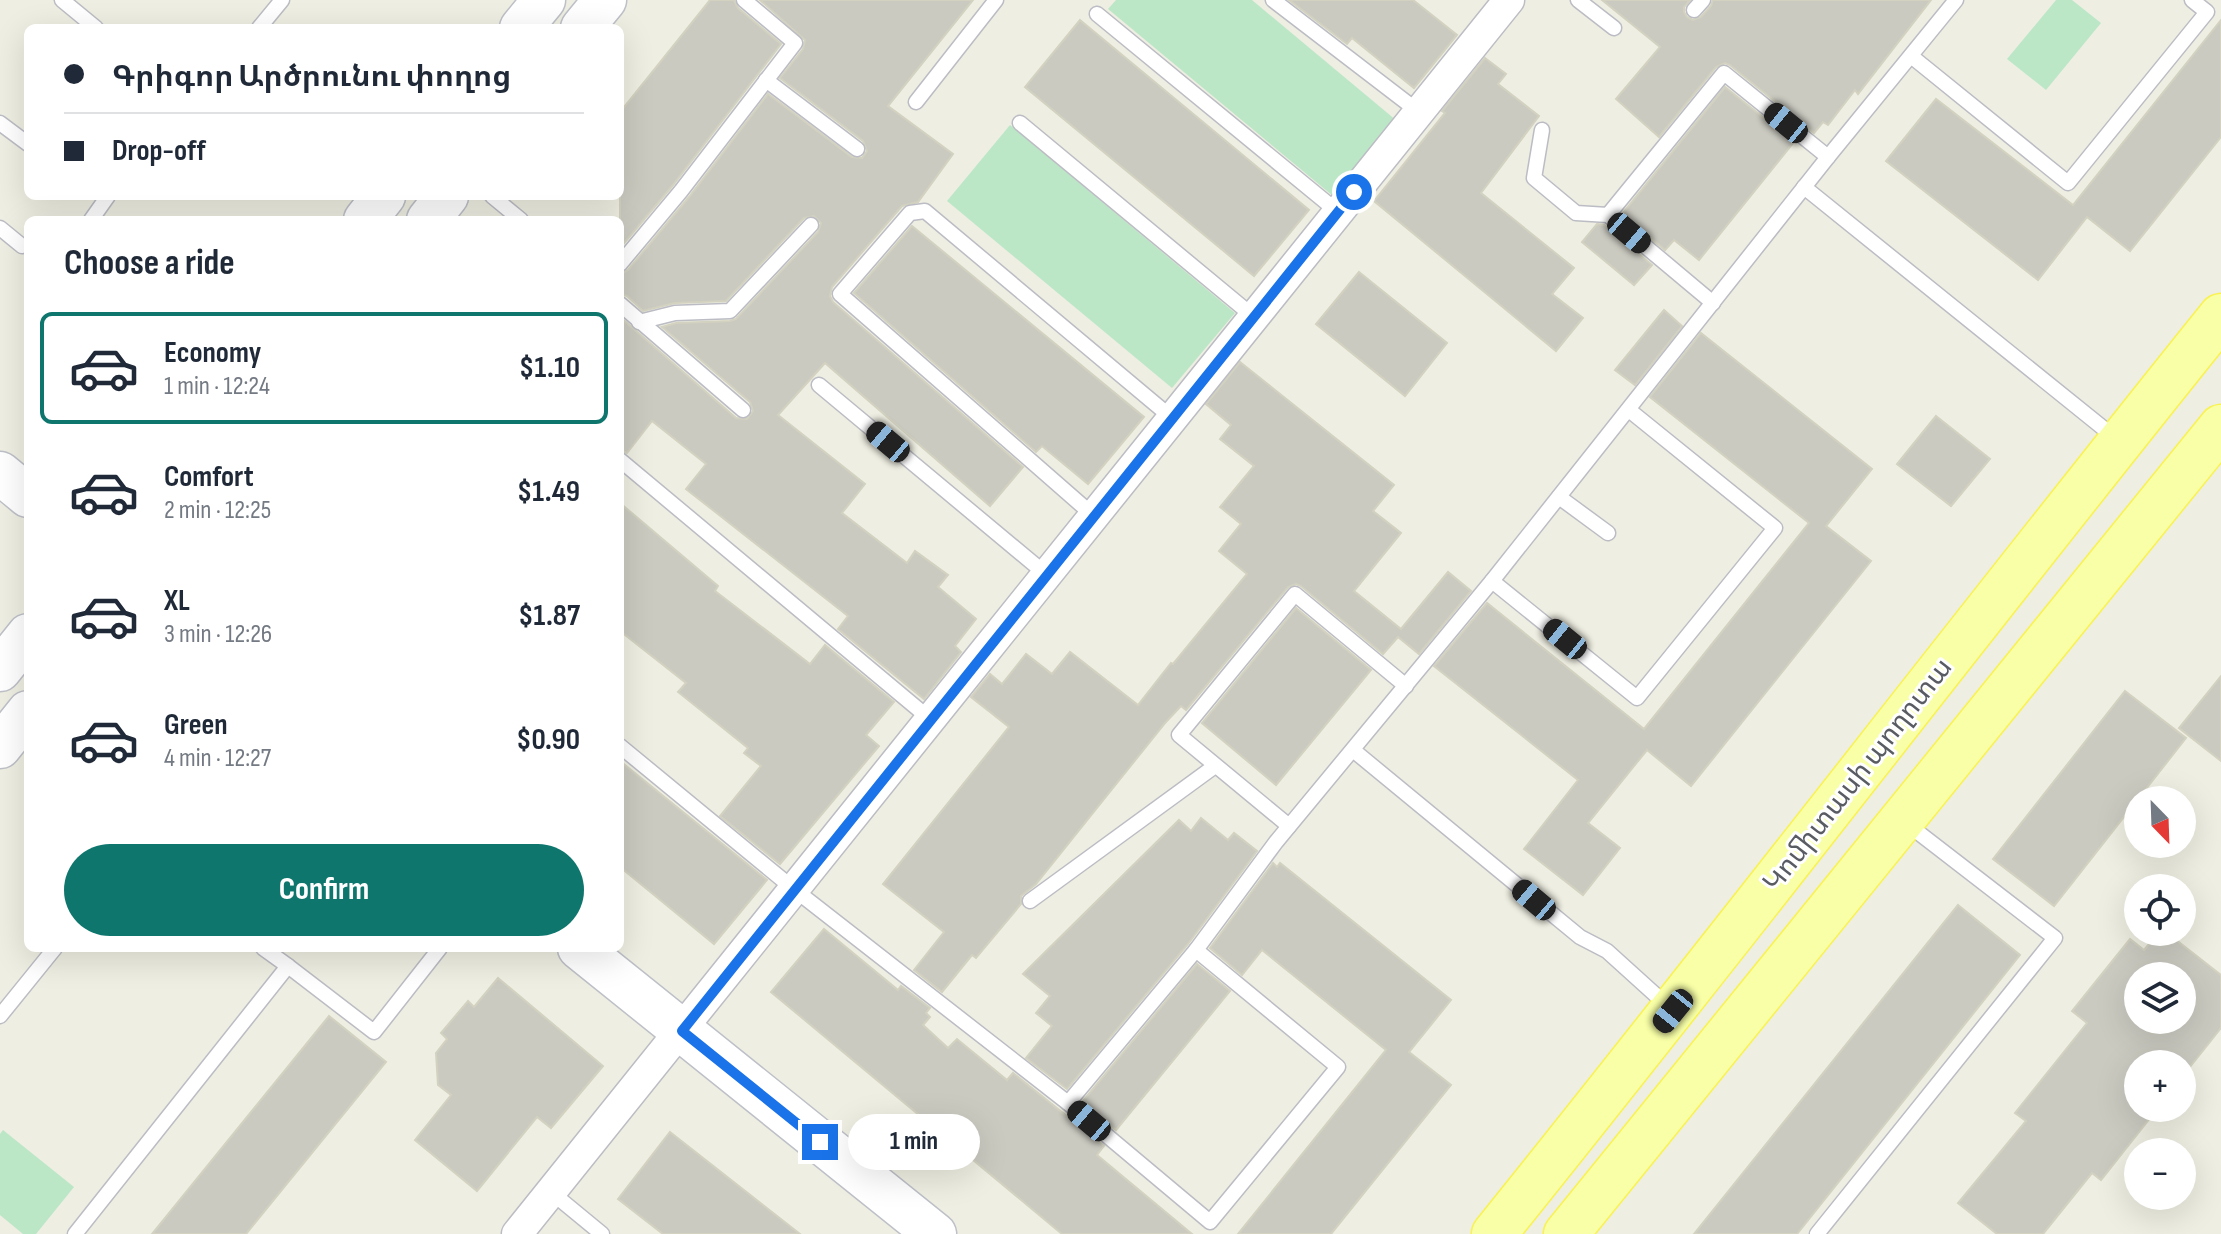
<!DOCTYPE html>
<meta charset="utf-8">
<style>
body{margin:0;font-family:"Sofia Sans Condensed","Noto Sans Armenian",sans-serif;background:#f6f6f7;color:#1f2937;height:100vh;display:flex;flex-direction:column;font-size:30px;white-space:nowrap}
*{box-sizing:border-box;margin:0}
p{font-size:26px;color:#747a83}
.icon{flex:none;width:44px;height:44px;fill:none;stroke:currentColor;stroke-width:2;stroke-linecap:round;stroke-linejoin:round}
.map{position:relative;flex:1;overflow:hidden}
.drawer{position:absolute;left:24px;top:216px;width:600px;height:736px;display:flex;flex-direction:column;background:#fff;border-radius:12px;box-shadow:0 8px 32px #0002}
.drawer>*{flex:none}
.banner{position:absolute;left:24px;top:24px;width:600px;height:176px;border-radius:12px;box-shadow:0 8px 32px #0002;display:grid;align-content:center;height:176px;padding:0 40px;background:#fff}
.needle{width:52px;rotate:157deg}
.controls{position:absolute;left:2124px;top:786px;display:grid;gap:16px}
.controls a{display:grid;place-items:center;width:72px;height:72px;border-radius:50%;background:#fff;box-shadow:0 8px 32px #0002;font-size:40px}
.end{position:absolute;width:36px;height:36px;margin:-18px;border:10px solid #1a73e8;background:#fff;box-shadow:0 0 0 4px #fff}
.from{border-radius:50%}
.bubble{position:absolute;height:56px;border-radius:28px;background:#fff;box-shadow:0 8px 32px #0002;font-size:26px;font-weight:700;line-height:56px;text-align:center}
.car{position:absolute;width:24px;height:48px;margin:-24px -12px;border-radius:10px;box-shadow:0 0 6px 2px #0007;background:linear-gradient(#222 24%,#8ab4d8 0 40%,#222 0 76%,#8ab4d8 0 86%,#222 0)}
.banner b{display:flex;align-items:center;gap:28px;height:76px;font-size:30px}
.banner b+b{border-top:2px solid #e0e1e3}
.banner i{width:20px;height:20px;background:#1f2937}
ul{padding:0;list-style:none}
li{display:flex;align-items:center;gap:24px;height:112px;margin:0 16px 12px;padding:0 24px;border:4px solid transparent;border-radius:12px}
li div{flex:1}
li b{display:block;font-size:30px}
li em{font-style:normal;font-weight:700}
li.on{border-color:#0f766e}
li>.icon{width:72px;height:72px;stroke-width:1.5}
h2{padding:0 40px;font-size:36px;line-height:96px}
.cta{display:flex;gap:16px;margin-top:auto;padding:16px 40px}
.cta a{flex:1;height:92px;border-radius:48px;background:#0f766e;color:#fff;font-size:32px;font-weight:700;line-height:92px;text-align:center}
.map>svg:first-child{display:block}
.green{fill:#bce7c7}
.building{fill:#cbcac1;stroke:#d3d2c0;stroke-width:2;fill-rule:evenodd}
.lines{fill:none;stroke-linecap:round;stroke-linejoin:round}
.lane-casing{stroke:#bcbdc4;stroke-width:17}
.street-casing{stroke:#bcbdc4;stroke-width:33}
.secondary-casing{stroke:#bec0c8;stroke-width:45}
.primary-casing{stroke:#f9f250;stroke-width:47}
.lane{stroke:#fff;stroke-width:14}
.street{stroke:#fff;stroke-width:30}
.secondary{stroke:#fff;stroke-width:42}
.primary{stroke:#f8ffa6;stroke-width:44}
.route{stroke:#1a73e8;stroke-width:10}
.labels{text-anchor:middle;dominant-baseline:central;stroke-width:6;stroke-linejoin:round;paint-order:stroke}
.street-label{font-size:28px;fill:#5a5c63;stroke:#fff}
</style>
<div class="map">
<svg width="2221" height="1234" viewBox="0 0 2221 1234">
<rect width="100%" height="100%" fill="#eeeee2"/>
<g class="green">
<polygon points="1116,0 1252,0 1397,121 1333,196 1108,9"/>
<polygon points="2056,0 2072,0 2101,23 2046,90 2007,59"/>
<polygon points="1010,125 1235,313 1172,388 947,201"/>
<polygon points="3,1130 74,1187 36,1234 23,1234 0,1215 0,1134"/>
</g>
<g class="building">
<polygon points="710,0 734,0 738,8 781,44 673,185 620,248 620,112"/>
<polygon points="760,0 973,0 888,106 953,154 918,202 902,206 832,287 830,296 833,302 1023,467 990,506 825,363 778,415 865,484 842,513 907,563 915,551 948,575 938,587 976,619 955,646 961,652 924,699 838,629 848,616 686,489 706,464 652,421 627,453 620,450 620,317 736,418 747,419 753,411 750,402 662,327 676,323 730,321 736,319 818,232 821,223 814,216 804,218 726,301 675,303 643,311 627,296 620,294 620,274 628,270 689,197 768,94 852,157 862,158 867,151 863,141 780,78 803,49 805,40"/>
<polygon points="1289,0 1413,0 1457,35 1414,88 1352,38 1347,44"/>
<polygon points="1602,0 1690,0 1684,7 1684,12 1687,17 1693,20 1701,17 1711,6 1713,0 1931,0 1858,94 1855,90 1828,125 1823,122 1814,133 1730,65 1725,63 1716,67 1659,137 1616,99 1660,47"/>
<polygon points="1080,20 1309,210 1254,276 1025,87"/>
<polygon points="2221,20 2221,137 2130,251 2087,217 2038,280 1886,161 1936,99 2073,205"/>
<polygon points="1485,58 1506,74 1498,84 1539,116 1481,193 1574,268 1552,294 1583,318 1556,351 1374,201 1445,113 1442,111"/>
<polygon points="1725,87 1794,142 1699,260 1674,240 1665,250 1622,214"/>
<polygon points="1597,224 1604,225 1652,265 1634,285 1582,242"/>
<polygon points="912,226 1144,417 1088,484 1042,446 1036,452 854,293"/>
<polygon points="1359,272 1447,343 1405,396 1316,324"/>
<polygon points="1664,310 1682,326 1635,385 1615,370"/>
<polygon points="1701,333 1872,469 1826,526 1871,561 1691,786 1647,750 1588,823 1620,848 1583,895 1524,849 1578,780 1434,666 1487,603 1644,729 1809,523 1650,397"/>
<polygon points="1240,362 1394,485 1373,511 1401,533 1354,591 1401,629 1448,572 1471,591 1419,654 1398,637 1383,654 1301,586 1296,584 1288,587 1186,710 1181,706 1165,723 1036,884 1021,896 1021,904 976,958 972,955 942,992 914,970 944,932 883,884 1009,727 971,697 990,674 1002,684 1026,654 1052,674 1070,652 1138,705 1171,663 1173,664 1247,574 1219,551 1241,524 1220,507 1254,466 1220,439 1231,425 1206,404"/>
<polygon points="1936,416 1990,459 1951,506 1897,464"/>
<polygon points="620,503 718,586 715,591 810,664 825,645 894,702 866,735 879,746 780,864 720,816 761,766 744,753 748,748 678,692 686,683 620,631"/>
<polygon points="1296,608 1371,670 1276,785 1202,723"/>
<polygon points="2221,676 2221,761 2179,728"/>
<polygon points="2125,691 2186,738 2054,906 1993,859"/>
<polygon points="620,761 767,880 714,944 620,867"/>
<polygon points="1201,818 1228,840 1234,833 1257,851 1188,944 1067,1089 1026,1058 1052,1026 1036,1013 1050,996 1023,974 1179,820 1191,831"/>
<polygon points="1273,863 1277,867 1280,863 1451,1000 1409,1052 1451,1085 1331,1234 1238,1234 1386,1050 1262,950 1242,975 1210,948"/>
<polygon points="1958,905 2020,955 1797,1234 1694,1234"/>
<polygon points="824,929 898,990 901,986 930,1008 926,1013 930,1017 923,1025 948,1048 957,1039 1007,1080 1013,1073 1104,1146 1097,1155 1192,1234 1062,1234 771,992"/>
<path d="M2159,932H2166L2221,975V1028L2182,1077V1064H2138V1108H2158L2101,1180L2092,1173L2043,1234H1997L1958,1203L2026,1121L2015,1113L2087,1023L2072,1011L2130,939L2144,950ZM2138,976H2182V1020H2138Z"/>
<polygon points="1197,964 1230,991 1116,1130 1082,1102"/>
<polygon points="498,978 603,1066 551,1128 537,1117 477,1191 415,1140 451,1095 438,1085 436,1053 447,1039 441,1033 468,1001 474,1007"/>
<polygon points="329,1016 386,1062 246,1234 152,1234"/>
<polygon points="670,1132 800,1234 663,1234 618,1199"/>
</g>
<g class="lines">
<g class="lane-casing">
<g id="lane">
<polyline points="62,0 96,28"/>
<polyline points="1273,0 1419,112"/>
<polyline points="1578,0 1614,28"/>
<polyline points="1694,10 1703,0"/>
<polyline points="1097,14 1338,212"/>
<polyline points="259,28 282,0"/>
<polyline points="1911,56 2068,183 2207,12 2192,0"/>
<polyline points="766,80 857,149"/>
<polyline points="916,102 996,0"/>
<polyline points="0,123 28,144"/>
<polyline points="1020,123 1254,317"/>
<polyline points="1542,130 1534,178 1576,213 1608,215"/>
<polyline points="1804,187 2118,440"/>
<polyline points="492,196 521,220"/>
<polyline points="91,220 108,196"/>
<polyline points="0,228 22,246"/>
<polyline points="620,264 681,191 795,43 744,0"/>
<polyline points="1713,303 1608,215 1724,73 1828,157"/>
<polyline points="620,304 743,410"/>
<polyline points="639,322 675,313 730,311 811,225"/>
<polyline points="819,385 1047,575"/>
<polyline points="620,460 930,719"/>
<polyline points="1559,497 1608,533"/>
<polyline points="1094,516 840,294 910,213 925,211 1172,418"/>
<polyline points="1492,581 1637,698 1775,528 1629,410"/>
<polyline points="620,746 795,890 1068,1103 1210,1222 1338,1067 1196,950"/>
<polyline points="1353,750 1580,937 1607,951 1670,1008"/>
<polyline points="1289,826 1179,735 1295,594 1406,686"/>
<polyline points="1030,901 1215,766"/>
<polyline points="288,966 374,1032 440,948"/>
<polyline points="0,1016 55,948"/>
<polyline points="1068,1103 1196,950 1276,842 1492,581 1828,157 1956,0"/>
<polyline points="551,1192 602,1234"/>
<polyline points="75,1234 288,966 263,948"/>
<polyline points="1817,1234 2055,938 1906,823"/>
</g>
</g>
<g class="street-casing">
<path id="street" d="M517,1234C849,824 1176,409 1509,0"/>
</g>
<g class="secondary-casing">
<g id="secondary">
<polyline points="521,28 544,0"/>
<polyline points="582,28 605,0"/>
<polyline points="365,220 384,196"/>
<polyline points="428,220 447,196"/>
<polyline points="0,473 28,496"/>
<polyline points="0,670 28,635"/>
<polyline points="0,747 28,712"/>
<polyline points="579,948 935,1234"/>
</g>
</g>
<g class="primary-casing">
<g id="primary">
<path d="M1494,1234C1739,930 1976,620 2221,316"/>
<polyline points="1566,1234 2221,427"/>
</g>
</g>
<use href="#lane" class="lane"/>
<use href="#street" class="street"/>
<use href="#secondary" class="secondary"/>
<use href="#primary" class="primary"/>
</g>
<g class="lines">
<polyline class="route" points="820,1142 682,1031 1354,192"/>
</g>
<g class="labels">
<g class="street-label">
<text transform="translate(1858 775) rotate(-52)">Կոմիտասի պողոտա</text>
</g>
</g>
</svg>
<div class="controls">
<a><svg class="needle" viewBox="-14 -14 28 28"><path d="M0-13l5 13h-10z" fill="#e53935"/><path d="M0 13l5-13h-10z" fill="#747a83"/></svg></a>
<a><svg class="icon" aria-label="locate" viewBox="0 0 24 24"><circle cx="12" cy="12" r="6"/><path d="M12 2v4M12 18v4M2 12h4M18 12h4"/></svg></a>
<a><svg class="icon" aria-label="layers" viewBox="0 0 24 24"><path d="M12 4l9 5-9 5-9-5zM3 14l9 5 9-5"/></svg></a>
<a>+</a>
<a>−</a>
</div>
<i class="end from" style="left:1354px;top:192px"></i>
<i class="end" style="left:820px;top:1142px"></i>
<div class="bubble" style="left:848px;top:1114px;width:132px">1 min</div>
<i class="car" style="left:1786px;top:123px;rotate:309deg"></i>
<i class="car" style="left:1629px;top:233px;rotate:130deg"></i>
<i class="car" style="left:888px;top:442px;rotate:310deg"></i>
<i class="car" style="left:1565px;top:639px;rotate:309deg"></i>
<i class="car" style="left:1534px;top:900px;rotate:310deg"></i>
<i class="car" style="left:1673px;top:1011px;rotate:219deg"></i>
<i class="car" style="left:1089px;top:1121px;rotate:310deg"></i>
<div class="banner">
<b><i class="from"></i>Գրիգոր Արծրունու փողոց</b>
<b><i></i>Drop-off</b>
</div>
<section class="drawer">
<h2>Choose a ride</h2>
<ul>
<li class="on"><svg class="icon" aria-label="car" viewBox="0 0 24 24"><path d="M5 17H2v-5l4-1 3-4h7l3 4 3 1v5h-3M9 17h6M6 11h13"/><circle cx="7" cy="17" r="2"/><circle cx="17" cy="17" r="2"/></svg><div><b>Economy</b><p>1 min · 12:24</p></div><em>$1.10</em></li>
<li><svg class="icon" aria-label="car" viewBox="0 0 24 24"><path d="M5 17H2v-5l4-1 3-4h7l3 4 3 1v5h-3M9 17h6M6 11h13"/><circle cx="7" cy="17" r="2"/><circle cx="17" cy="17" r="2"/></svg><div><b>Comfort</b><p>2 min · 12:25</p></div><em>$1.49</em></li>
<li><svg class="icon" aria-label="car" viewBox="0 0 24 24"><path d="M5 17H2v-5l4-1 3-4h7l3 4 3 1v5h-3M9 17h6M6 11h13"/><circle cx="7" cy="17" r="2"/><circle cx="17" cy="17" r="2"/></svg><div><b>XL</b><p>3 min · 12:26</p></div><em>$1.87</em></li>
<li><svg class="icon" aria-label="car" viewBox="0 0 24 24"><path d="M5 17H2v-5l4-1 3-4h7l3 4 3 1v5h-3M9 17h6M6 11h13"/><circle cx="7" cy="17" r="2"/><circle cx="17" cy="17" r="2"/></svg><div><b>Green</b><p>4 min · 12:27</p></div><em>$0.90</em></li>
</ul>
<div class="cta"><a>Confirm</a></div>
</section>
</div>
